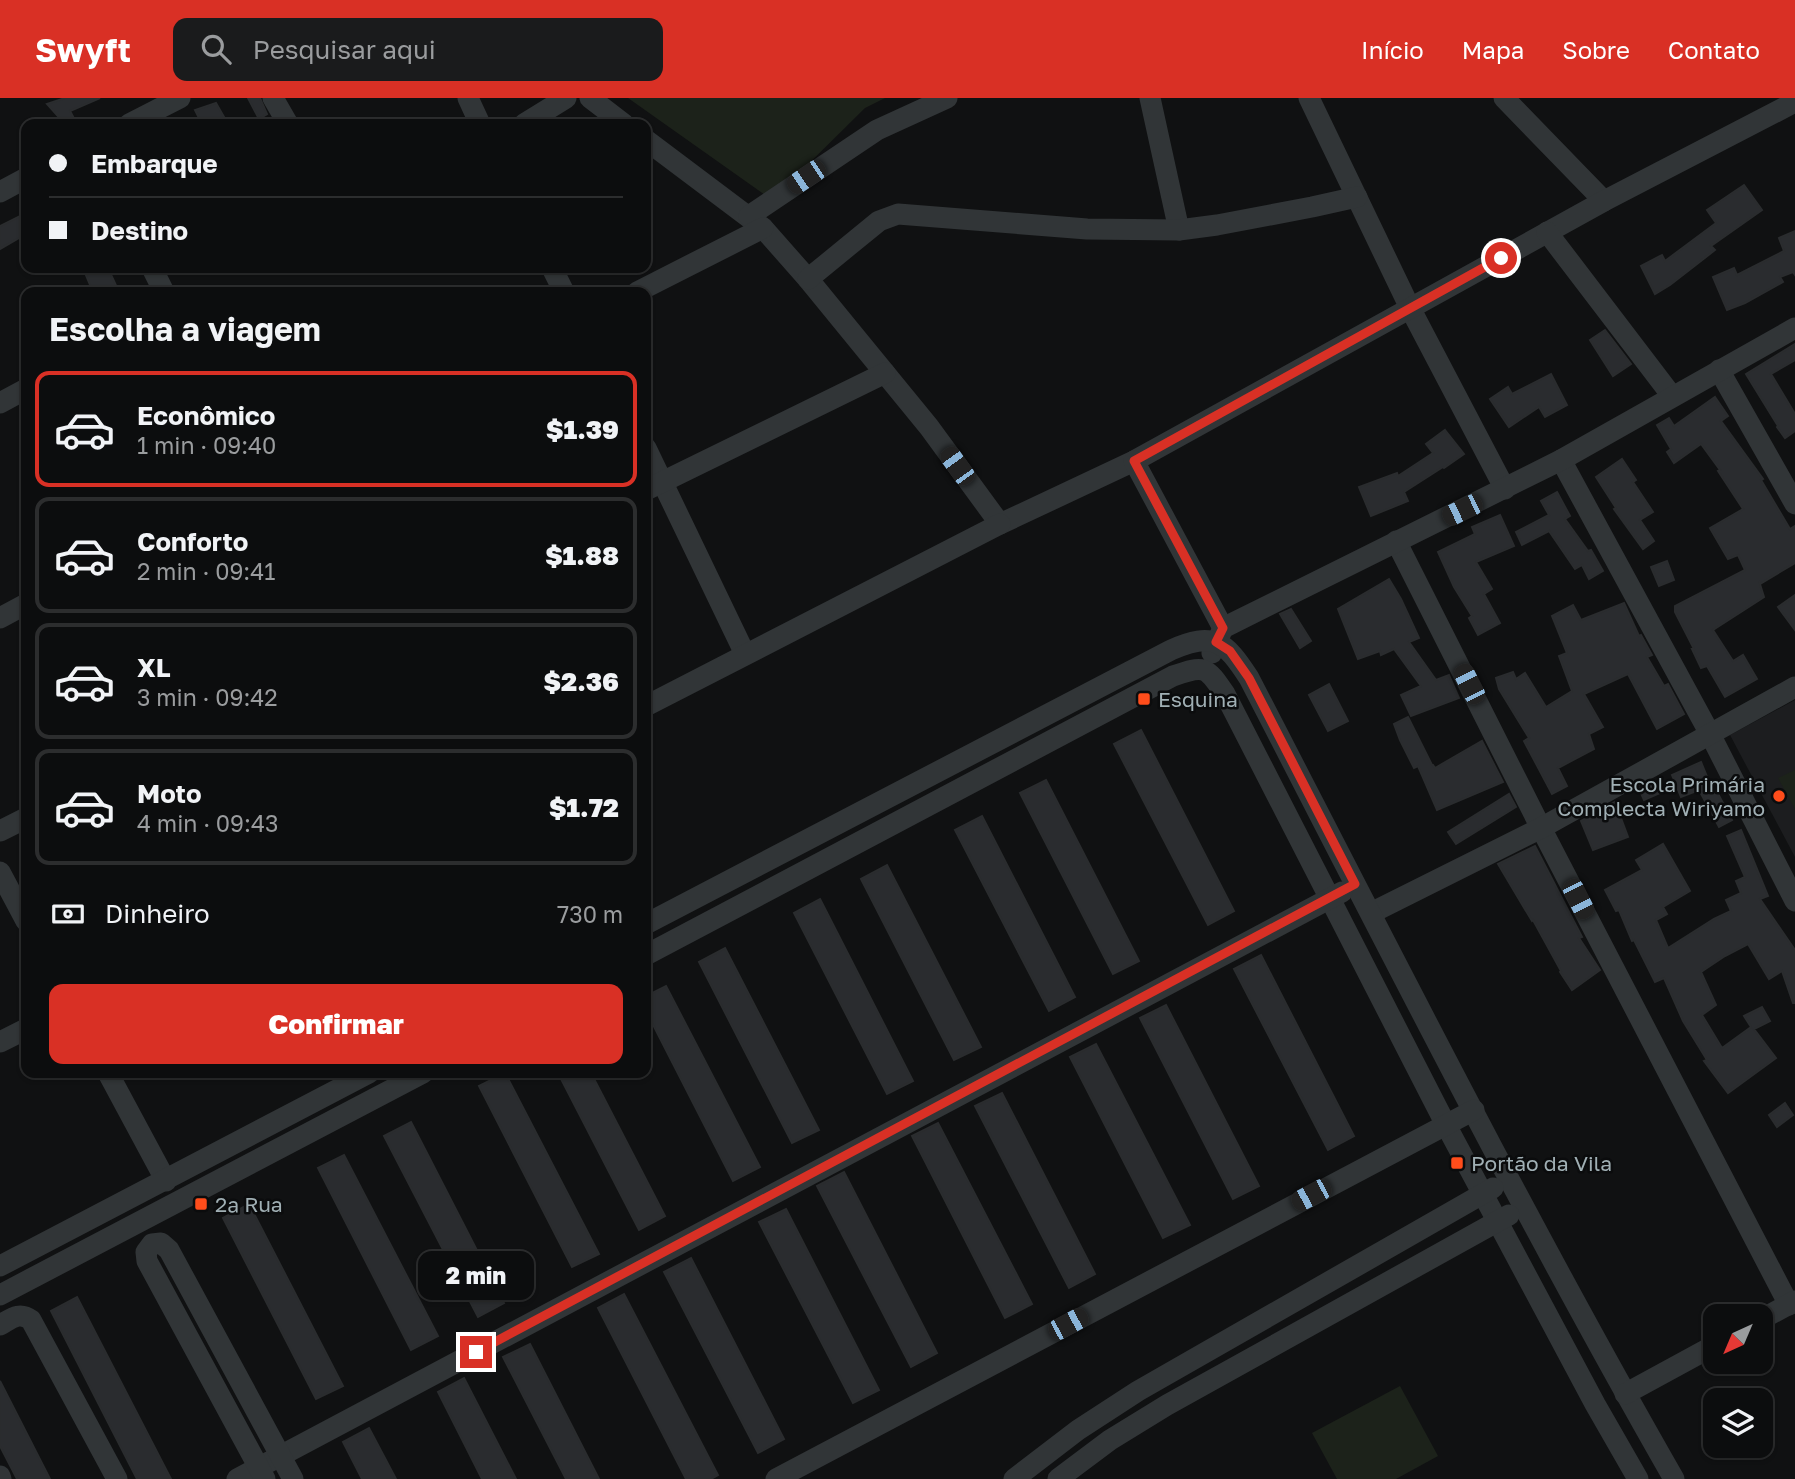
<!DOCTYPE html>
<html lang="pt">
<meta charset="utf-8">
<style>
body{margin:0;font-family:"Golos Text",sans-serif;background:#1a1b1c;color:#f1f3f6;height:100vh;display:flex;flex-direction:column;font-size:26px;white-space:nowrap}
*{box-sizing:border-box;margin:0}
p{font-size:23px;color:#9a9c9e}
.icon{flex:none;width:38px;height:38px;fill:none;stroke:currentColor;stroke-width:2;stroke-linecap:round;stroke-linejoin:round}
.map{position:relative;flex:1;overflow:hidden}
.panel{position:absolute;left:21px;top:189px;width:630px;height:791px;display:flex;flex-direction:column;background:#0c0d0e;border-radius:14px;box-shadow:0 2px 5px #0004,0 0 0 2px #2c2d2e}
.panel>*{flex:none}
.guide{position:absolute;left:21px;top:21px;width:630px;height:154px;border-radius:14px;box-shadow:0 2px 5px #0004,0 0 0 2px #2c2d2e;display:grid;align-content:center;height:154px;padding:0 28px;background:#0c0d0e}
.needle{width:46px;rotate:224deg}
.buttons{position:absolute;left:1703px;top:1206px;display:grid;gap:14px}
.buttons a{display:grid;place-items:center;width:70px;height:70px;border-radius:14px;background:#0c0d0e;box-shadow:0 2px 5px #0004,0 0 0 2px #2c2d2e;font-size:35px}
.end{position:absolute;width:32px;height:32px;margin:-16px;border:9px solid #d93025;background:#fff;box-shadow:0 0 0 4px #fff}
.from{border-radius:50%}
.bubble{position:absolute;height:49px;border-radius:14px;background:#0c0d0e;box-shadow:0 2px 5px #0004,0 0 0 2px #2c2d2e;font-size:23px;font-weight:800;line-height:49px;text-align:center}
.car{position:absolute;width:21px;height:42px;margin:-21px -10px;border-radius:9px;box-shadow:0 0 5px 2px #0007;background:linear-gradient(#222 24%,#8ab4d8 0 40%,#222 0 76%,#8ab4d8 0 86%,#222 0)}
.guide b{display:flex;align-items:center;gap:24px;height:66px;font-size:26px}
.guide b+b{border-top:2px solid #2c2d2e}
.guide i{width:18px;height:18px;background:#f1f3f6}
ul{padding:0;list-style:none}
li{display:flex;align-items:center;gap:21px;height:116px;margin:0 14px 10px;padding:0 14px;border:4px solid #2c2d2e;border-radius:14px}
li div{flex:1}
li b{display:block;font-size:26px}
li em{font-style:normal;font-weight:800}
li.current{border-color:#d93025}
li>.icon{width:63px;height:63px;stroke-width:1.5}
h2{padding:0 28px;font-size:32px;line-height:84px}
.pay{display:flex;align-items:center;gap:18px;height:77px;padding:0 28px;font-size:26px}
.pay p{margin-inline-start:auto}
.cta{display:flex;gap:14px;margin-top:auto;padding:14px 28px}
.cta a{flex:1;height:80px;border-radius:14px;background:#d93025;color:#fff;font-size:28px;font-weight:800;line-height:80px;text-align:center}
header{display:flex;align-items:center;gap:42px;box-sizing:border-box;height:98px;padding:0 35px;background:#d93025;color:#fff}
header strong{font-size:33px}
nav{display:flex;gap:38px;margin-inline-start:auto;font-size:24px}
.search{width:490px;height:63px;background:#1a1b1c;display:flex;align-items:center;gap:18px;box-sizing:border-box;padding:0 24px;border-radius:14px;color:#9a9c9e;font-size:26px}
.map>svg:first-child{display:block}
.built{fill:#1c1d1f}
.green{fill:#1c221a}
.building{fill:#2a2c2f;stroke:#2a2c2e;stroke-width:2}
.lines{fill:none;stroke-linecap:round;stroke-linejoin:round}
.street{stroke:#313537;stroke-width:21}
.route{stroke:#d93025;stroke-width:9}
.poi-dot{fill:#ff4d1b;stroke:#0b0c0d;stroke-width:2.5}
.labels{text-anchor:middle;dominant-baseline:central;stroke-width:5;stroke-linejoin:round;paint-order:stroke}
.poi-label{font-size:21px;fill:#a0afb4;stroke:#0b0c0d;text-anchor:start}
</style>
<header>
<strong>Swyft</strong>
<div class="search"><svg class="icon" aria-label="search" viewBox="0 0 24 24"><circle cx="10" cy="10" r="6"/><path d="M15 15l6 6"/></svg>Pesquisar aqui</div>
<nav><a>Início</a><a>Mapa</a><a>Sobre</a><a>Contato</a></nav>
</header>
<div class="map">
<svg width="1795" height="1381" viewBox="0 0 1795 1381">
<rect width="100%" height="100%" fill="#101112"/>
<polygon class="built" points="1795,602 1795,759 1730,637"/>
<g class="green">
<polygon points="628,0 885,0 865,10 772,102"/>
<polygon points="1795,672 1795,711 1778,680"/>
<polygon points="1400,1288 1438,1358 1396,1381 1337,1381 1312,1335"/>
</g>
<g class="building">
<polygon points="65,0 100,0 70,13 77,26 65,26 47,6"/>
<polygon points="248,0 260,0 267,16 259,21"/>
<polygon points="216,5 228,26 202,26 195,12"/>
<polygon points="1744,87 1762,112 1711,148 1715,152 1670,187 1655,196 1641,168 1662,157 1665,163 1716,125 1707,112"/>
<polygon points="26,115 26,136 0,151 0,128"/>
<polygon points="1795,133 1795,177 1793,174 1780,179 1783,184 1745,205 1727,212 1713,179 1734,170 1737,177 1784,153 1779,140"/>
<polygon points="83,170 108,170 119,194 93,194"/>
<polygon points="1605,232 1631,266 1613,278 1590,242"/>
<polygon points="1795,246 1795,262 1771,276 1795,316 1795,333 1785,340 1777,329 1778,328 1746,276"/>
<polygon points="1551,276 1567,307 1545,319 1539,309 1509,329 1490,301 1508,289 1512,296"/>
<polygon points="1715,299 1728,318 1721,323 1763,381 1761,382 1790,431 1795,428 1795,465 1760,486 1759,483 1764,499 1713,532 1733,563 1743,557 1757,581 1725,599 1707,568 1701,570 1692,551 1694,551 1675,514 1675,508 1745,472 1738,457 1728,461 1710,430 1743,411 1718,373 1720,372 1701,346 1674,365 1667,354 1671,351 1657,327 1669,320 1674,328"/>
<polygon points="1445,332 1464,356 1444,370 1443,369 1404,394 1408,403 1371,418 1359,389 1397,375 1398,378 1433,355 1426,346"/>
<polygon points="1622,361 1636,382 1633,384 1653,414 1640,422 1654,443 1643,451 1614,411 1616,410 1596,379"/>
<polygon points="1557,394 1570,418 1565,421 1588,453 1591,452 1603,473 1589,481 1582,467 1575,471 1549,433 1522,447 1516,434 1549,417 1541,403"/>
<polygon points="1500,417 1514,448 1476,464 1492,491 1484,496 1500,525 1478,537 1469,520 1472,518 1454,489 1438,454 1475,436 1472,429"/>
<polygon points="1667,463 1674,482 1659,488 1651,469"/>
<polygon points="1389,481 1401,501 1419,540 1409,544 1436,582 1449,577 1459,600 1411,618 1401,597 1421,588 1394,551 1381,557 1380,553 1358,561 1338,511"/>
<polygon points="1795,497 1795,532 1778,509"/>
<polygon points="1624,505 1639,538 1641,537 1652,557 1647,559 1664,588 1668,586 1684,616 1657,631 1628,576 1584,596 1603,629 1589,636 1594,651 1558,670 1567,688 1552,696 1524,643 1529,640 1499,591 1496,580 1513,574 1516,581 1525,575 1546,609 1572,593 1559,558 1567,555 1552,518 1573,507 1581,522"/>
<polygon points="1291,511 1311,543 1300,550 1280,516"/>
<polygon points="1329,586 1348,623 1328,633 1309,597"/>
<polygon points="1408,619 1432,667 1433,667 1435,670 1482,643 1503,684 1437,712 1418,668 1414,670 1400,642 1394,626"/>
<polygon points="1141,632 1234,813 1208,827 1114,646"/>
<polygon points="1701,664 1712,691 1715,690 1732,722 1719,729 1699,692 1681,699 1672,677"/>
<polygon points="1046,682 1139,863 1113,876 1020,695"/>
<polygon points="1655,683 1660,695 1644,702 1639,691"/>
<polygon points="1509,696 1516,709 1456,746 1448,734"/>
<polygon points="1615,704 1628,739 1593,752 1581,723"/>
<polygon points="982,718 1075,899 1049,913 955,732"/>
<polygon points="1741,732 1768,798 1760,801 1795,852 1795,905 1793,905 1782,873 1769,881 1748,846 1725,858 1701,874 1716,907 1702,917 1722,950 1751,929 1744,918 1762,909 1770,923 1754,931 1776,960 1728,995 1704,963 1707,962 1683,923 1664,880 1655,884 1634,842 1632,843 1619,812 1616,813 1605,792 1642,772 1636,762 1663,746 1690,793 1663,809 1667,816 1656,822 1668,850 1714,821 1731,813 1726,802 1741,795 1736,783 1745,779 1727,738"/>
<polygon points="1535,748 1582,839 1579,840 1600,872 1572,892 1560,874 1561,873 1533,822 1532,823 1498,766"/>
<polygon points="887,767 981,949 954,962 861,781"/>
<polygon points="820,801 913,983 887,996 794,815"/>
<polygon points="725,850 819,1032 792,1045 699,864"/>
<polygon points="1261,857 1354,1038 1328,1052 1234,871"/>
<polygon points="666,888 760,1069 733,1083 646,913 646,898"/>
<polygon points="1166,907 1259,1088 1233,1101 1140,920"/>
<polygon points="1096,946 1190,1127 1163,1140 1070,959"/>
<polygon points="505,975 599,1156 572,1169 479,988"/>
<polygon points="558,975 591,975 665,1118 639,1132"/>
<polygon points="1002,995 1095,1176 1069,1190 975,1008"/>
<polygon points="1785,1005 1793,1017 1777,1029 1769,1017"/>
<polygon points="411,1024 504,1205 478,1219 384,1038"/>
<polygon points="938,1025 1032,1206 1005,1220 912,1038"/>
<polygon points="344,1057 438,1238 411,1252 318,1070"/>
<polygon points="844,1074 937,1255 911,1269 817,1088"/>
<polygon points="249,1106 343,1288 316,1301 223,1120"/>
<polygon points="786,1111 879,1292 853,1305 759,1124"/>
<polygon points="691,1160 784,1341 758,1355 664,1174"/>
<polygon points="624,1196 718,1377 711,1381 686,1381 598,1210"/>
<polygon points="77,1199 171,1381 137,1381 51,1213"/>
<polygon points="530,1246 599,1381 566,1381 503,1259"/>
<polygon points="464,1280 516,1381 482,1381 438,1294"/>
<polygon points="0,1283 50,1381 17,1381 0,1348"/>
<polygon points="369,1330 396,1381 362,1381 343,1344"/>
</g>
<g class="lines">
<g class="street">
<polyline points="273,0 288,26"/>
<polyline points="468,0 480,26"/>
<polyline points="590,0 624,26"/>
<polyline points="1150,0 1179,132"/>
<polyline points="1309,0 1410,210 1505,391"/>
<polyline points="1504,0 1604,103"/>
<polyline points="129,26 180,0"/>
<polyline points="524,26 566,0"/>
<polyline points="646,42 763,130 808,181 929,329 1000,426 1134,363 1604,103 1795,4"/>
<polyline points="0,94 26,80"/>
<polyline points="749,118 877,32 947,0"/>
<polyline points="1547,134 1672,298"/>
<polyline points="152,170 164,194"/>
<polyline points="552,170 564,194"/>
<polyline points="808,181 879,123 898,116 1087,131 1179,132 1217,127 1312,109 1357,99"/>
<polyline points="637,194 763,130"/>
<polyline points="1719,272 1795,406"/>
<polyline points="0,305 26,291"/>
<polyline points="646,350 745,556"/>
<polyline points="1561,362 1710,636 1795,803"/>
<polyline points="1134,363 1223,530"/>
<polyline points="646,392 885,275"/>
<polyline points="1396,443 1541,730 1789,1207"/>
<polyline points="0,520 26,506"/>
<polyline points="1212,555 1223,530 1561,362 1795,230"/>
<polyline points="646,608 1000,426"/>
<polyline points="0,733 26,720"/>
<polyline points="0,774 26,823"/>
<polyline points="1371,815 1541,730 1795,589"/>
<path d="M646,826L1171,552C1214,533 1225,543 1249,580C1388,849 1524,1119 1674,1381"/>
<path d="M646,857L1173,578C1205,567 1206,568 1225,596L1446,1027L1595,1306L1638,1381"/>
<polyline points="0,944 26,931"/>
<polyline points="108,975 166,1083"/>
<polyline points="0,1168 369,975"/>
<polyline points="0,1197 423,975"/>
<polyline points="1760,1222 1795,1203"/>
<path d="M0,1227C11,1221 19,1213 31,1222L117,1381"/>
<polyline points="1625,1296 1715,1247"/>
<polyline points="0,1378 1,1381"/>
<polyline points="237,1381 1342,794"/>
<polyline points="265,1381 147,1163 146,1154 152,1146 161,1145 169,1152 293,1381"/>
<polyline points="776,1381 1474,1012"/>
<polyline points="1014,1381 1078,1332 1138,1293 1493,1090"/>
<polyline points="1058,1381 1110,1342 1167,1307 1509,1117"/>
</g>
</g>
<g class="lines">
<polyline class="route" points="476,1254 1355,786 1249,580 1230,553 1216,544 1223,530 1134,363 1501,160"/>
</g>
<g class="poi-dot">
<rect x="1137" y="594" width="14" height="14" rx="3.5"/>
<circle cx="1779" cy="698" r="7"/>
<rect x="1450" y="1058" width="14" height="14" rx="3.5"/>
<rect x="194" y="1099" width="14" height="14" rx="3.5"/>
</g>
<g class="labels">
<g class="poi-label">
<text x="1158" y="601">Esquina</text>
<text x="1765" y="686" text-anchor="end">Escola Primária<tspan x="1765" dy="24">Complecta Wiriyamo</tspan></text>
<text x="1471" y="1065">Portão da Vila</text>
<text x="215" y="1106">2ª Rua</text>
</g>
</g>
</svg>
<div class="buttons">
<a><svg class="needle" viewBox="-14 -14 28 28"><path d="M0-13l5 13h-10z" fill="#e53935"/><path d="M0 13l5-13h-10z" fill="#9a9c9e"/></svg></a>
<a><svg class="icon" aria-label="layers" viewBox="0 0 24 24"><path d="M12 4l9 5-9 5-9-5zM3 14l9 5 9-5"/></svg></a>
</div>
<i class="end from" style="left:1501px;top:160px"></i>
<i class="end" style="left:476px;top:1254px"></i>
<div class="bubble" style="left:418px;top:1153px;width:116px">2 min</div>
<i class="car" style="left:806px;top:79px;rotate:236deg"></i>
<i class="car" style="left:957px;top:368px;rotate:324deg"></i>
<i class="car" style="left:1462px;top:412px;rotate:244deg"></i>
<i class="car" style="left:1469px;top:586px;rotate:333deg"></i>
<i class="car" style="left:1578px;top:801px;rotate:153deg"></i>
<i class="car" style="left:1311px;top:1097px;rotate:242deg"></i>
<i class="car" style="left:1068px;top:1226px;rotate:62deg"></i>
<div class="guide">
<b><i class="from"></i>Embarque</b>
<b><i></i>Destino</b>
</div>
<section class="panel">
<h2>Escolha a viagem</h2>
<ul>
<li class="current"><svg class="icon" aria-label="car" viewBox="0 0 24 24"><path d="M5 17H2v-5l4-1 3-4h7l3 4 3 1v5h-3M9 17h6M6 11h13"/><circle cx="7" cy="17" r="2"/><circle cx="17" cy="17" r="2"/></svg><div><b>Econômico</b><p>1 min · 09:40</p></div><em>$1.39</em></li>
<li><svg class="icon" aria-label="car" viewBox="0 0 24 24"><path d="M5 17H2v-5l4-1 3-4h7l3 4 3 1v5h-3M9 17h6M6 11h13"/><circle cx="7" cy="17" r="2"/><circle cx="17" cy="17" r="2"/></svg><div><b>Conforto</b><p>2 min · 09:41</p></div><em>$1.88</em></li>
<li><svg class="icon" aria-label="car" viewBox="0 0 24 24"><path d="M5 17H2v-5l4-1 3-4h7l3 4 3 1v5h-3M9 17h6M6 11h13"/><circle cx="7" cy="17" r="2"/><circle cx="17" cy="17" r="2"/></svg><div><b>XL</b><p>3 min · 09:42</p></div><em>$2.36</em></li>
<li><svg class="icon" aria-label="car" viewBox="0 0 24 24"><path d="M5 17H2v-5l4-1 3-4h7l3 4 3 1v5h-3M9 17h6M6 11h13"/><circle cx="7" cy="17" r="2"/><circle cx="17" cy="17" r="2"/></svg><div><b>Moto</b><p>4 min · 09:43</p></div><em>$1.72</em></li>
</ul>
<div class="pay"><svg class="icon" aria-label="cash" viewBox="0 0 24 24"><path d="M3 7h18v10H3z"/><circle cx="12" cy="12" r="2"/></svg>Dinheiro<p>730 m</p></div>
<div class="cta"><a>Confirmar</a></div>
</section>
</div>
